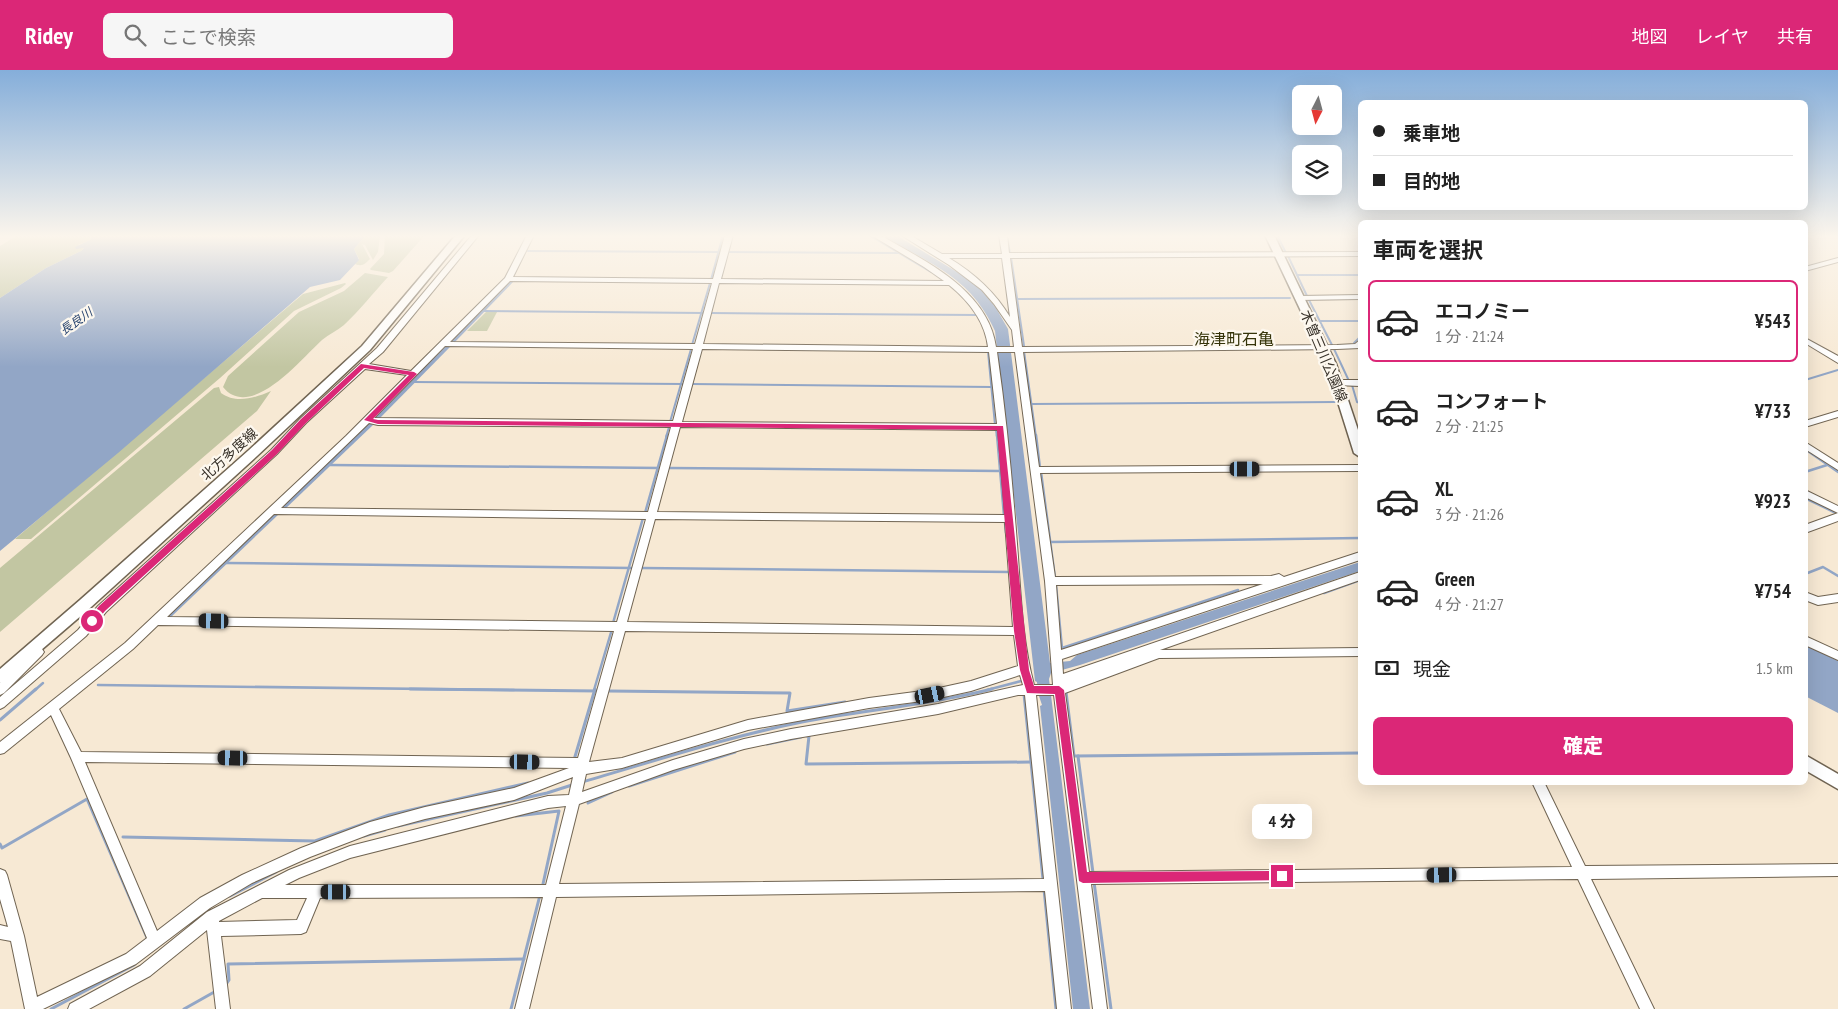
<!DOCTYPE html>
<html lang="ja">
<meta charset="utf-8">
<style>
body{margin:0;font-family:"PT Sans Narrow","Noto Sans JP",sans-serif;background:#f6f6f6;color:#222;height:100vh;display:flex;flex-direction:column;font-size:19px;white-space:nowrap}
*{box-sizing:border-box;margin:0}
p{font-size:16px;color:#767676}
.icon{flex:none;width:28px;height:28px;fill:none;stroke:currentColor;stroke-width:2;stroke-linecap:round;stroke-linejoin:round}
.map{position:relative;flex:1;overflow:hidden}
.side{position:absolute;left:1358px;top:150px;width:450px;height:565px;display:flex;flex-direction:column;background:#fff;border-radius:8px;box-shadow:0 5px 20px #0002}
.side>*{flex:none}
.hud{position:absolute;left:1358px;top:30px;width:450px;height:110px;border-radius:8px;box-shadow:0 5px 20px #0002;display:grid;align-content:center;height:110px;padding:0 15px;background:#fff}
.needle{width:32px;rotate:186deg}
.tools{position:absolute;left:1292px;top:15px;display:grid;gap:10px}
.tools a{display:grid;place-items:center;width:50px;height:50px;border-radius:8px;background:#fff;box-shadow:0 5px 20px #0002;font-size:25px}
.end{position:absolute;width:22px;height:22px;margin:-11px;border:6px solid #db2777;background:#fff;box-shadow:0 0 0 2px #fff}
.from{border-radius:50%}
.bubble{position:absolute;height:35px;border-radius:8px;background:#fff;box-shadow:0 5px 20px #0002;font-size:16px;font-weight:800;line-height:35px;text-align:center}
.car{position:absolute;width:15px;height:30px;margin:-15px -8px;border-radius:6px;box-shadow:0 0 4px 1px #0007;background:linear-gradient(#222 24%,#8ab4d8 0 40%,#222 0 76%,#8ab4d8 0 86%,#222 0)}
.hud b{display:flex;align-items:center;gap:18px;height:48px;font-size:19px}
.hud b+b{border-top:1px solid #e0e0e0}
.hud i{width:12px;height:12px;background:#222}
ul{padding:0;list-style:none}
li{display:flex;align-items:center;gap:15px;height:82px;margin:0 10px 8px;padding:0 5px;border:2px solid transparent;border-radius:8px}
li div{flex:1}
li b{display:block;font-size:19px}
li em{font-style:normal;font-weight:800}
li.current{border-color:#db2777}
li>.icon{width:45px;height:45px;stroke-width:1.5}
h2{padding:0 15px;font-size:22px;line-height:60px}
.pay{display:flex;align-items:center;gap:12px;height:55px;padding:0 15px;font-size:19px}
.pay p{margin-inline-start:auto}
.button{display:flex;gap:10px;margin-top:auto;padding:10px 15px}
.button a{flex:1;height:58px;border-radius:8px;background:#db2777;color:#fff;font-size:20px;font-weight:800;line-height:58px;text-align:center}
header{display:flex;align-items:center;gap:30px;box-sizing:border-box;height:70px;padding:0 25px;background:#db2777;color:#fff}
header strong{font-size:24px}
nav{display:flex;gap:28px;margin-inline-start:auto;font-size:18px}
.search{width:350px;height:45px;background:#f6f6f6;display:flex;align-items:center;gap:12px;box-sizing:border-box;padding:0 18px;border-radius:8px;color:#767676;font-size:19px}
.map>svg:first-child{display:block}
.green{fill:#c2c6a2}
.water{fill:#92a6c6}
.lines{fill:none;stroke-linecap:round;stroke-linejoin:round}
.stream-far2{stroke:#92a6c6;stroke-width:2}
.stream-far1{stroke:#92a6c6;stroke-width:2.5}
.stream{stroke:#92a6c6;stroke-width:3}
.minor-casing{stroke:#706452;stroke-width:2}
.major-casing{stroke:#706452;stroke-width:3}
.minor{fill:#fff;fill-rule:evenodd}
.major{fill:#fff;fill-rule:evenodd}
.route{fill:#db2777}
.labels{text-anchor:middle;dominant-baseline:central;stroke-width:4.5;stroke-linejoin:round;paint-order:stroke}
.far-water-label{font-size:12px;font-style:italic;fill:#294570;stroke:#fdf8ef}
.street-label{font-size:14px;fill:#38322a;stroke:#fdf8ef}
.quarter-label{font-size:16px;fill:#35340a;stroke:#fdf8ef}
</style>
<header>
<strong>Ridey</strong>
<div class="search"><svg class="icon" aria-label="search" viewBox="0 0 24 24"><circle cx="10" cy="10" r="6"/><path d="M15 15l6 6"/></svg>ここで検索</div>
<nav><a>地図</a><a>レイヤ</a><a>共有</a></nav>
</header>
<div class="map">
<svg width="1838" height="939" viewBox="0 0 1838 939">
<rect width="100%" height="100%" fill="#f7e9d4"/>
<g class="green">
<polygon points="18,165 93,165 90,170 78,175 84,178 81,181 46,198 0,228 0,176"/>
<path d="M366,165H380L378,182L373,190L365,175L362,174L370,189C365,194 362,197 355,194L359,189L354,179Z"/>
<polygon points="385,165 425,165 393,201 389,203 371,200 370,199 384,184"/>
<path d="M365,203L388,207C373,223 360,240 344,255C337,261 329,264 322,270C303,287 251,352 223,317L228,306L299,242L344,221Z"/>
<polygon points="345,213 346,214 341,218 294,241 220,308 31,469 15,469 303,224"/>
<polygon points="486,242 497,242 487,261 467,261"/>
<path d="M219,317L221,323C236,334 255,328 271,321L257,341L0,562V498L214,318Z"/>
</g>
<g class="water">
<polygon points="93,165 366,165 354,179 359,190 340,210 310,217 118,383 0,481 0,228 46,198 81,181 84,178 76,179 75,177 90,170"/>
<path d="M882,165H896L962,205L981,220L996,238L1008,259L1050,593L1070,591L1077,585L1360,492V501L1080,595L1051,603L1049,609L1090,939H1073L1040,636L1042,635L1038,623L1037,612L1035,611L995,261C990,250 984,240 977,231C954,201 913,184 882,165Z"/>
<polygon points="509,211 514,211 453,274 449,272"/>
<polygon points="445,277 450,277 378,350 374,349"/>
<polygon points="369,353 373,355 284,440 280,438"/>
<polygon points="274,444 279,444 170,548 166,546"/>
<polygon points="1805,574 1838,591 1838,643 1805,626"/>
</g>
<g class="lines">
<g class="stream-far2">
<polyline points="869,165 931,202"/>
<polyline points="1007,165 1010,185"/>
<polyline points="1277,165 1286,183"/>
<polyline points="528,181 720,182"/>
<polyline points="728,182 900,183"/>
<polyline points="1288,186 1307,226"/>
<polyline points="1011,187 1024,276"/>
<polyline points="1297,205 1360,205"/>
<polyline points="711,210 723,165"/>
<polyline points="1017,229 1290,228"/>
<polyline points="1309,230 1332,275"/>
<polyline points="484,241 704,243"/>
<polyline points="711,243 977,245"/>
<polyline points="1320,251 1360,251"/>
<polyline points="1354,273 1360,267"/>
<polyline points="692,275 710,213"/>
<polyline points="1334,279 1349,311"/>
<polyline points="1024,281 1036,367"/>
<polyline points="988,282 995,355"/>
<polyline points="1805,310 1838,300"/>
<polyline points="414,312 684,314"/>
<polyline points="692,314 992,317"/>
<polyline points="1352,315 1357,332 1360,333"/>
<polyline points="1031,334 1335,332"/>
<polyline points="670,352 691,279"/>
<polyline points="996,360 997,367"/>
<polyline points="666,367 669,357"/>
</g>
<g class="stream-far1">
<polyline points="997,365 1004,446"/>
<polyline points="1036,365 1040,398"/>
<polyline points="1805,379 1838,402"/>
<polyline points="330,395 661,398"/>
<polyline points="669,398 1000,401"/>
<polyline points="1041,402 1055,508"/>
<polyline points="1805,402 1827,395"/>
<polyline points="1805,428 1834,442"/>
<polyline points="645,443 667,365"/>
<polyline points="1005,453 1006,463"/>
<polyline points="1050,472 1360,468"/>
<polyline points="226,493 632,498"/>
<polyline points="642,498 1010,502"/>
<polyline points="1805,504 1823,497 1838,506"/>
<polyline points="1056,515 1062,578 1238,520"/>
<polyline points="1324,523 1360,510"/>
<polyline points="613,553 643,448"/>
<polyline points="98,615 514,620"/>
<polyline points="35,620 43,613"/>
<polyline points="594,620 612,559"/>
<polyline points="926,620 939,618"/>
<polyline points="987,620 1025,610"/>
</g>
<g class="stream">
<polyline points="410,619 598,621"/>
<polyline points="609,621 790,623 787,641 845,632"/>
<polyline points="920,621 934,619"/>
<polyline points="1066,622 1074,686 1360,683"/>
<polyline points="1024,624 1043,809"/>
<polyline points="0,650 36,619"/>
<polyline points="807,666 809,666 806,694 1031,692"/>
<polyline points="767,674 801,667"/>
<polyline points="1078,686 1093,803"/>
<polyline points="574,690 595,619"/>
<path d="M582,712C655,691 727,667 802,652C865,640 929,635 992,619"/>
<polyline points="629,716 735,682"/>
<polyline points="588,733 612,722"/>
<polyline points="516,746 559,741 543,814"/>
<polyline points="398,756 547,723 572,715"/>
<polyline points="364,766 385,760"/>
<polyline points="123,767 315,771 389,745 528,713"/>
<polyline points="0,774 2,778 87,729 148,870"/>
<polyline points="1094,812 1111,939"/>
<polyline points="1044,819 1056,939"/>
<polyline points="230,826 276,802"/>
<polyline points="227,913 229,910 228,894 524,889"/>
<polyline points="51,939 134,895"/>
<polyline points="184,939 216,921"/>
<polyline points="511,939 540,825"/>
</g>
<g class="minor-casing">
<g id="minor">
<path d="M472,165H479L383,282L369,294L411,301L505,208L527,165H534L513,207L713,209L725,165H733L721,209L944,211L924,197L871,165H880C925,191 988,220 996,277H1014L1012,260L994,234L982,220L949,195L901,165H910L942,184H1002L999,165H1007L1009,183L1360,182V186L1010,188L1022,277L1337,275L1355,274L1360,270V278L1337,279L1023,282L1039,397L1360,395V401L1040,403L1055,507L1271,506L1279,504L1284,507L1360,482V490L1062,589L1063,604L1360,502V510L1160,580L1360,578V586L1159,588L1065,623L1089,802L1572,797L1532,712H1544L1585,796L1838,794V806L1591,809L1654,939H1640L1578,809L1091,814L1107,939H1093L1054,625H1036L1071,939H1057L1045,821L556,827L529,939H515L543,827L320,828L306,862L301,864L221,866L230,939H216L207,860L150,906L89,939H68L70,934L140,896L207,842L289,800L350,776L548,726L569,725L573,707L514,730L425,749L370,764L310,787L252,813L210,838L136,894L43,939H25L11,871L0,869V855L8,857L0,829V799L5,801L7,805L24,866L37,927L126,884L147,868L71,688L51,645L4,683L0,684V672L125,573L346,366L407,305L365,299L306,353L277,384L106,542L86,566L4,637L0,639V627L78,560L98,536L271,380L300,349L377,278ZM949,188H1002L1010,247C995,222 974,203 949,188ZM510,211L712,213L695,274L450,272ZM719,213L949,215C969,231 985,252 988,277L703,274ZM445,276L693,279L673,351L374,348ZM702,279L989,282L997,354L682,352ZM997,282H1015L1045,511L1053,615H1034C1023,573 1021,531 1018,487C1013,419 1007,350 997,282ZM369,353L378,355L671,357L648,442L281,438ZM680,357L998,360L1005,445L657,442ZM274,444L646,449L617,552L167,547ZM655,449L1005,452L1013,557L627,552ZM1263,514L1061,580L1056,515ZM158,555L614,561L578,688L81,682L59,639L133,579ZM625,561L1014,565L1018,596L971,611L930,620L869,628L748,650L622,688L589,692ZM1020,605L1023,615L938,634L791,659L744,669L673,690L582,722L586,704L622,698L748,660L869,638L930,630L971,621ZM1018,625H1025L1044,809L559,814L579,734L673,700L744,679L791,669L938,644ZM85,692L569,698L514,718L425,737L370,752L301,778L242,805L200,828L157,861ZM566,736L546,815H285L299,808L350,788L548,738ZM262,828H307L297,850L219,852V851Z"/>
<polygon points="1838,188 1838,192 1805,201 1805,197"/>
<polygon points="1360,225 1360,229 1299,230 1295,228 1299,226"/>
<polygon points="1805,268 1838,286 1838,293 1805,273"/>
<polygon points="1338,310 1360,310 1360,316 1335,315 1334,313 1335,311"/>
<polygon points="1838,341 1838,347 1805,357 1805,351"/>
<polygon points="1805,372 1838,393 1838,400 1805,379"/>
<polygon points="1805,420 1838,436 1838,443 1805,427"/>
<polygon points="1838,443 1838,451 1805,463 1805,455"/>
<polygon points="1805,522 1818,527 1838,524 1838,532 1818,535 1805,530"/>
<polygon points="1805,566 1838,581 1838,590 1805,575"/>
<polygon points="38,578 42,579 44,582 42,585 4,623 0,625 0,613 34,579"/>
</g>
</g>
<g class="major-casing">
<g id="major">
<polygon points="456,165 465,165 370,280 257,386 90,538 5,611 0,613 0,599 80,530 249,380 362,276"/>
<polygon points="1265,165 1274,165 1336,294 1360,366 1360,387 1354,383 1326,294"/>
<polygon points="1805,685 1838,704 1838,719 1805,700"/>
</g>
</g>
<use href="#minor" class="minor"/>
<use href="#major" class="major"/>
</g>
<linearGradient id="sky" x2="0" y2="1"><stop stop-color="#85aeda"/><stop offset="0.56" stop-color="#fbf5ec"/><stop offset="1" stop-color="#fbf5ec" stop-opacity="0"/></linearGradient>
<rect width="1838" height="297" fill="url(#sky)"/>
<polygon class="route" points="361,294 414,302 417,304 373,349 378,350 1003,356 1029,600 1034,616 1059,616 1064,620 1087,802 1282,801 1286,802 1288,806 1286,810 1083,813 1079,811 1055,624 1027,623 1020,600 1014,561 997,360 378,354 364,350 409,305 364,298 306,353 277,384 105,541 95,553 89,553 89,548 99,536 272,380 301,349"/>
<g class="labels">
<g class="far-water-label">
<text transform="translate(76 251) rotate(-35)">長良川</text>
</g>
<g class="street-label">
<text transform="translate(1324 286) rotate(67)">木曽三川公園線</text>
<text transform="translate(229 384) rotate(-42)">北方多度線</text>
</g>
<g class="quarter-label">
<text x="1234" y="269">海津町石亀</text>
</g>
</g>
</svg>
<div class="tools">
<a><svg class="needle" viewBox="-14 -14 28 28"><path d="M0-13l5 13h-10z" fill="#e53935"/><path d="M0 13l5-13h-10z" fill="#767676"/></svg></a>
<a><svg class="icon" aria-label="layers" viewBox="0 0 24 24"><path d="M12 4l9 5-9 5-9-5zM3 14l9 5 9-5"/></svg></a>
</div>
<i class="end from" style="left:92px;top:551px"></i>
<i class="end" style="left:1282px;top:806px"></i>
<div class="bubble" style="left:1252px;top:734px;width:60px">4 分</div>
<i class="car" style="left:1245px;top:399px;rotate:90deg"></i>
<i class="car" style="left:214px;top:551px;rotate:271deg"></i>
<i class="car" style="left:930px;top:625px;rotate:78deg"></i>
<i class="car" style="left:233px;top:688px;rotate:271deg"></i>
<i class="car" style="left:525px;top:692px;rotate:91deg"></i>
<i class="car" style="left:1442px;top:805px;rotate:269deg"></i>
<i class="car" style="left:336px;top:822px;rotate:270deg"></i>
<div class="hud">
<b><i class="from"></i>乗車地</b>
<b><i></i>目的地</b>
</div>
<section class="side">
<h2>車両を選択</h2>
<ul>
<li class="current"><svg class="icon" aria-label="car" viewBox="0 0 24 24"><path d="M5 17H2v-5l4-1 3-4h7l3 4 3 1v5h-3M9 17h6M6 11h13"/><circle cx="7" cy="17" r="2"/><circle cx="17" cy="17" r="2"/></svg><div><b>エコノミー</b><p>1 分 · 21:24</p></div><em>¥543</em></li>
<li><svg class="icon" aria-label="car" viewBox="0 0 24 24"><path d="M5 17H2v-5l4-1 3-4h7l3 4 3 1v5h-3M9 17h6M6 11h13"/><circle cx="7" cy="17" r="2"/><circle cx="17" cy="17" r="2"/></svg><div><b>コンフォート</b><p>2 分 · 21:25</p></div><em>¥733</em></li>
<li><svg class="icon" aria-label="car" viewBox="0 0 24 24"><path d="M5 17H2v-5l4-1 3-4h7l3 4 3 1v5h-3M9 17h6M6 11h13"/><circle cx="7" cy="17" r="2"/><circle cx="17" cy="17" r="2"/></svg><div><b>XL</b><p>3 分 · 21:26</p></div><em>¥923</em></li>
<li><svg class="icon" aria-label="car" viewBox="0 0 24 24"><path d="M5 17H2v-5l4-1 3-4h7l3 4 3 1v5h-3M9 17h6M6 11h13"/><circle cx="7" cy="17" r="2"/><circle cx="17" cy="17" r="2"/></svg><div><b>Green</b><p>4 分 · 21:27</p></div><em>¥754</em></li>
</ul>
<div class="pay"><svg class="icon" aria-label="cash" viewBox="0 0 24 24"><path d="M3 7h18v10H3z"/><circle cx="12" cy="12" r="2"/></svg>現金<p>1.5 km</p></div>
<div class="button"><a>確定</a></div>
</section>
</div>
